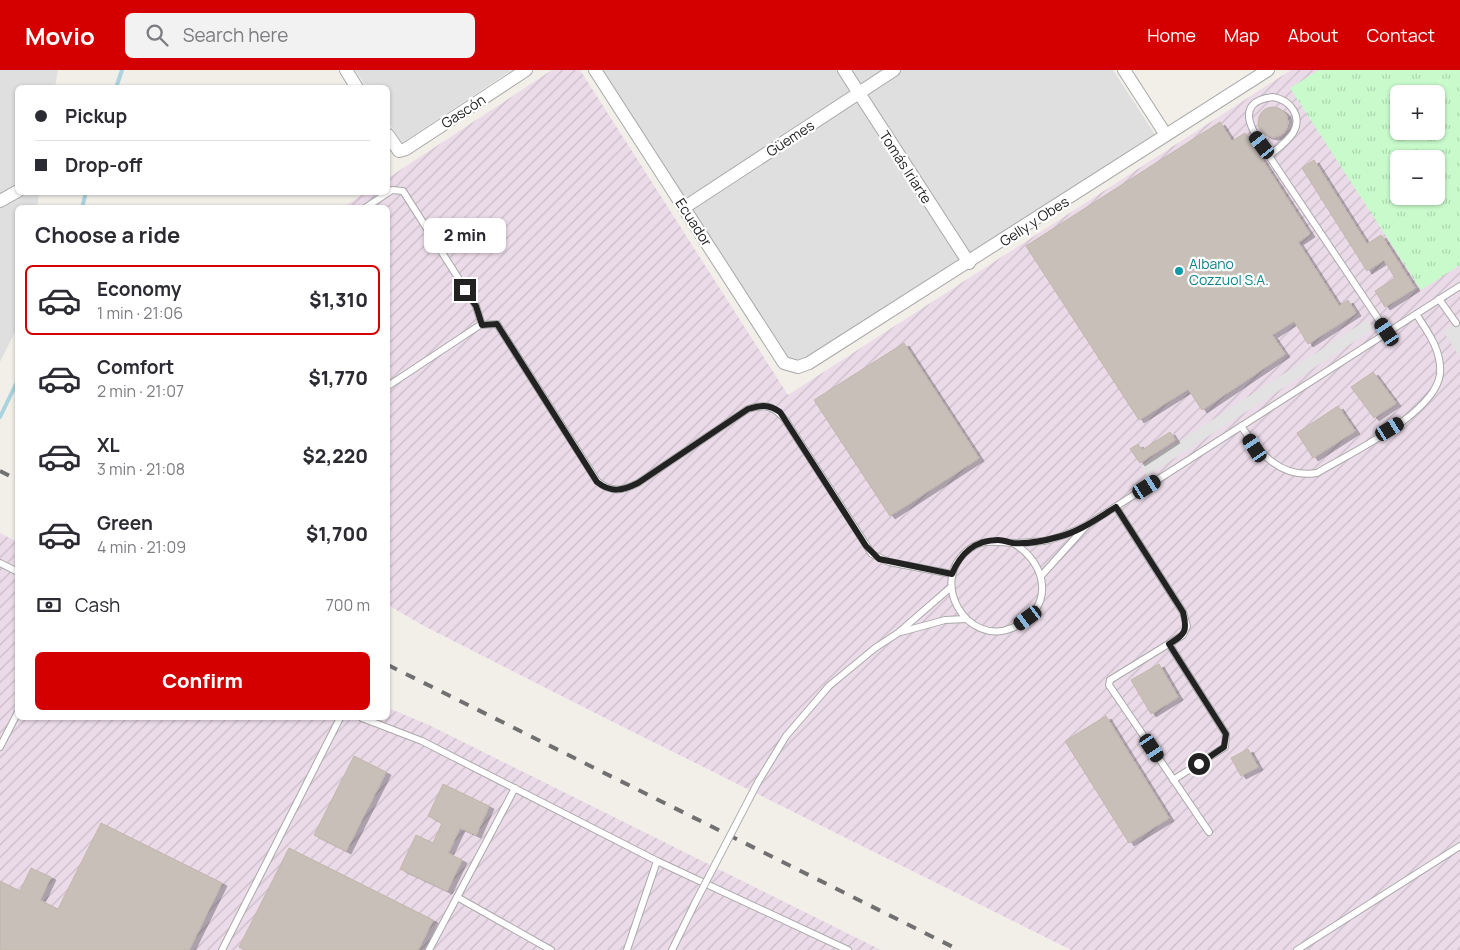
<!DOCTYPE html>
<meta charset="utf-8">
<style>
body{margin:0;font-family:Manrope,sans-serif;background:#f2f2f3;color:#2b2b33;height:100vh;display:flex;flex-direction:column;font-size:19px;white-space:nowrap}
*{box-sizing:border-box;margin:0}
p{font-size:16px;color:#7c7c81}
.icon{flex:none;width:28px;height:28px;fill:none;stroke:currentColor;stroke-width:2;stroke-linecap:round;stroke-linejoin:round}
.map{position:relative;flex:1;overflow:hidden}
.drawer{position:absolute;left:15px;top:135px;width:375px;height:515px;display:flex;flex-direction:column;background:#fff;border-radius:8px;box-shadow:0 1px 4px #0004}
.drawer>*{flex:none}
.banner{position:absolute;left:15px;top:15px;width:375px;height:110px;border-radius:8px;box-shadow:0 1px 4px #0004;display:grid;align-content:center;height:110px;padding:0 20px;background:#fff}
.controls{position:absolute;left:1390px;top:15px;display:grid;gap:10px}
.controls a{display:grid;place-items:center;width:55px;height:55px;border-radius:8px;background:#fff;box-shadow:0 1px 4px #0004;font-size:25px}
.end{position:absolute;width:22px;height:22px;margin:-11px;border:6px solid #222;background:#fff;box-shadow:0 0 0 2px #fff}
.from{border-radius:50%}
.bubble{position:absolute;height:35px;border-radius:8px;background:#fff;box-shadow:0 1px 4px #0004;font-size:16px;font-weight:800;line-height:35px;text-align:center}
.car{position:absolute;width:15px;height:30px;margin:-15px -8px;border-radius:6px;box-shadow:0 0 4px 1px #0007;background:linear-gradient(#222 24%,#8ab4d8 0 40%,#222 0 76%,#8ab4d8 0 86%,#222 0)}
.banner b{display:flex;align-items:center;gap:18px;height:48px;font-size:19px}
.banner b+b{border-top:1px solid #e1e1e2}
.banner i{width:12px;height:12px;background:#2b2b33}
ul{padding:0;list-style:none}
li{display:flex;align-items:center;gap:15px;height:70px;margin:0 10px 8px;padding:0 10px;border:2px solid transparent;border-radius:8px}
li div{flex:1}
li b{display:block;font-size:19px}
li em{font-style:normal;font-weight:800}
li.active{border-color:#d40000}
li>.icon{width:45px;height:45px;stroke-width:1.5}
h2{padding:0 20px;font-size:22px;line-height:60px}
.pay{display:flex;align-items:center;gap:12px;height:55px;padding:0 20px;font-size:19px}
.pay p{margin-inline-start:auto}
.action{display:flex;gap:10px;margin-top:auto;padding:10px 20px}
.action a{flex:1;height:58px;border-radius:8px;background:#d40000;color:#fff;font-size:20px;font-weight:800;line-height:58px;text-align:center}
header{display:flex;align-items:center;gap:30px;box-sizing:border-box;height:70px;padding:0 25px;background:#d40000;color:#fff}
header strong{font-size:24px}
nav{display:flex;gap:28px;margin-inline-start:auto;font-size:18px}
.search{width:350px;height:45px;background:#f2f2f3;display:flex;align-items:center;gap:12px;box-sizing:border-box;padding:0 18px;border-radius:8px;color:#7c7c81;font-size:19px}
.map>svg:first-child{display:block}
.residential{fill:#e0dfdf}
.industrial{fill:url(#industrial-furrows);fill-rule:evenodd}
.park{fill:url(#park-tufts);fill-rule:evenodd}
.parking{fill:#e2e2e2}
.lines{fill:none;stroke-linecap:round;stroke-linejoin:round}
.stream{stroke:#aad3df;stroke-width:4}
.building{fill:#c7bfb8;stroke:#c4b6ab;filter:url(#shadow)}
.lane-casing{stroke:#a9a9a9;stroke-width:8}
.street-casing{stroke:#a9a9a9;stroke-width:14}
.lane{stroke:#fff;stroke-width:6}
.street{stroke:#fff;stroke-width:12}
.rail{stroke:#707070;stroke-width:4;stroke-dasharray:10 10;stroke-linecap:butt}
.lane-bridge-casing{stroke:#a9a9a9;stroke-width:8;stroke-linecap:butt}
.lane-bridge{stroke:#fff;stroke-width:6}
.route{stroke:#222;stroke-width:6}
.culture-dot{fill:#0f9aa8;stroke:#fff;stroke-width:2}
.labels{text-anchor:middle;dominant-baseline:central;stroke-width:4.5;stroke-linejoin:round;paint-order:stroke}
.street-label{font-size:14px;fill:#222;stroke:#fff}
.culture-label{font-size:14px;fill:#0d838f;stroke:#fff;text-anchor:start}
</style>
<header>
<strong>Movio</strong>
<div class="search"><svg class="icon" aria-label="search" viewBox="0 0 24 24"><circle cx="10" cy="10" r="6"/><path d="M15 15l6 6"/></svg>Search here</div>
<nav><a>Home</a><a>Map</a><a>About</a><a>Contact</a></nav>
</header>
<div class="map">
<svg width="1460" height="880" viewBox="0 0 1460 880">
<defs>
<pattern id="industrial-furrows" width="10" height="10" patternUnits="userSpaceOnUse" patternTransform="scale(1.25)"><rect width="10" height="10" fill="#ebdbe8"/><path d="M-1 1l2-2M0 10L10 0M9 11l2-2" fill="none" stroke="#c9bcc7"/></pattern>
<pattern id="park-tufts" width="24" height="20" patternUnits="userSpaceOnUse" patternTransform="scale(1.25)"><rect width="24" height="20" fill="#c8facc"/><path d="M3 7l-1-3M5 7V3M7 7l1-3M15 17l-1-3M17 17v-4M19 17l1-3" fill="none" stroke="#acd6af"/></pattern>
<filter id="shadow"><feDropShadow dx="5" dy="3" stdDeviation="0" flood-color="#0004"/></filter>
</defs>
<rect width="100%" height="100%" fill="#f2efe9"/>
<g class="residential">
<polygon points="0,0 58,0 55,17 18,18 18,122 39,123 37,137 18,138 17,258 0,292"/>
<polygon points="355,0 512,0 402,73 388,51 388,18 366,17"/>
<polygon points="602,0 1113,0 1156,66 803,290 787,288"/>
</g>
<g class="industrial">
<path d="M552,0H580L788,325L1291,0H1460V880H1071L607,649L422,555L388,535V138H342L365,123L388,122V108ZM1399,24H1436V61H1399ZM1399,89H1436V126H1399Z"/>
<polygon points="0,463 17,472 18,648 388,648 388,638 429,655 881,880 0,880"/>
</g>
<path class="park" d="M1319,0H1460V195L1421,220L1290,18ZM1399,24H1436V61H1399ZM1399,89H1436V126H1399Z"/>
<g class="parking">
<polygon points="1367,250 1374,259 1147,406 1141,396"/>
<polygon points="1460,251 1460,287 1443,261"/>
</g>
<g class="lines">
<g class="stream">
<polyline points="116,18 122,0"/>
<polyline points="82,138 86,122"/>
<polyline points="0,347 18,310"/>
</g>
</g>
<g class="building">
<circle cx="1273" cy="52" r="15"/>
<polygon points="1220,52 1232,71 1245,63 1310,164 1298,172 1339,236 1348,230 1356,243 1308,274 1294,251 1272,265 1285,284 1202,340 1188,319 1139,350 1026,176"/>
<polygon points="1314,90 1367,174 1381,165 1415,218 1385,237 1375,221 1395,208 1384,190 1367,201 1302,98"/>
<polygon points="904,273 979,388 890,446 814,330"/>
<polygon points="1373,302 1396,333 1374,348 1351,317"/>
<polygon points="1338,336 1355,361 1313,388 1297,363"/>
<polygon points="1170,362 1175,370 1140,393 1130,379 1138,374 1142,380"/>
<polygon points="1159,594 1178,627 1151,644 1131,610"/>
<polygon points="1106,646 1169,748 1129,773 1065,671"/>
<polygon points="1248,679 1258,697 1241,706 1231,688"/>
<polygon points="354,686 386,702 346,781 314,765"/>
<polygon points="443,714 489,736 476,765 460,758 448,783 462,790 447,821 400,799 416,765 433,773 442,753 428,746"/>
<polygon points="101,753 222,813 189,880 0,880 0,811 20,821 31,798 51,807 40,830 58,839"/>
<polygon points="289,778 433,850 418,880 244,880 239,877"/>
</g>
<g class="lines">
<g class="lane-casing">
<g id="lane">
<path d="M1273,27C1290,30 1303,46 1293,63C1287,72 1277,79 1269,86C1255,66 1230,32 1273,27Z"/>
<polyline points="1269,86 1387,262"/>
<polyline points="365,138 392,120 403,121 476,236 482,255"/>
<polyline points="1439,229 1456,253"/>
<path d="M388,316L480,255L497,254L597,411C611,423 622,421 638,413L748,339C765,333 775,336 786,351L872,484L889,492L952,504"/>
<path d="M1241,356C1259,383 1281,409 1317,403C1350,383 1435,344 1440,304C1442,281 1428,262 1416,244"/>
<polyline points="1116,437 1183,542 1187,556 1183,565 1110,610 1109,615 1209,762"/>
<polyline points="1087,455 1460,216"/>
<path d="M1013,473C1049,494 1055,540 1012,558C967,577 929,512 967,481C982,468 995,472 1013,473C1023,473 1034,472 1044,471C1059,468 1073,462 1087,455L1041,506"/>
<polyline points="0,493 18,502"/>
<polyline points="901,562 945,550 966,549"/>
<polyline points="1169,574 1226,664 1225,677 1173,710"/>
<polyline points="362,648 422,671 657,791 848,880"/>
<polyline points="0,677 18,642"/>
<polyline points="758,712 786,666 829,616 875,578 898,563 951,517"/>
<polyline points="457,827 551,880"/>
<polyline points="222,880 340,648"/>
<polyline points="429,880 515,718"/>
<polyline points="627,880 657,791"/>
<polyline points="672,880 695,833"/>
<polyline points="1297,880 1460,776"/>
</g>
</g>
<g class="street-casing">
<g id="street">
<polyline points="346,0 357,18"/>
<polyline points="595,0 784,293 798,297 809,293 1268,0"/>
<polyline points="844,0 969,193"/>
<polyline points="1124,0 1166,65"/>
<polyline points="388,65 399,81 406,79 526,0"/>
<polyline points="0,131 18,121"/>
<polyline points="685,137 894,0"/>
</g>
</g>
<use href="#lane" class="lane"/>
<use href="#street" class="street"/>
<g class="rail">
<polyline points="0,401 18,410"/>
<polyline points="388,595 959,880"/>
</g>
<g class="lane-bridge-casing">
<polyline id="lane-bridge" points="695,833 758,712"/>
</g>
<use href="#lane-bridge" class="lane-bridge"/>
</g>
<g class="lines">
<path class="route" d="M465,220L476,236L482,255L497,254L597,412C611,423 622,421 638,413L748,339C761,335 768,334 780,342L866,476L879,489L952,504C960,484 975,470 998,470C1003,470 1008,472 1013,473C1027,474 1044,471 1058,467C1079,462 1098,448 1116,437L1183,542C1188,562 1185,564 1169,574L1226,664L1224,677L1199,694"/>
</g>
<circle class="culture-dot" cx="1179" cy="201" r="5"/>
<g class="labels">
<g class="street-label">
<text transform="translate(463 41) rotate(-33)">Gascón</text>
<text transform="translate(790 68) rotate(-33)">Güemes</text>
<text transform="translate(906 97) rotate(57)">Tomás Iriarte</text>
<text transform="translate(1034 151) rotate(-33)">Gelly y Obes</text>
<text transform="translate(694 152) rotate(57)">Ecuador</text>
</g>
<g class="culture-label">
<text x="1189" y="193">Albano<tspan x="1189" dy="16">Cozzuol S.A.</tspan></text>
</g>
</g>
</svg>
<div class="controls">
<a>+</a>
<a>−</a>
</div>
<i class="end from" style="left:1199px;top:694px"></i>
<i class="end" style="left:465px;top:220px"></i>
<div class="bubble" style="left:424px;top:148px;width:82px">2 min</div>
<i class="car" style="left:1262px;top:75px;rotate:323deg"></i>
<i class="car" style="left:1387px;top:262px;rotate:326deg"></i>
<i class="car" style="left:1390px;top:359px;rotate:59deg"></i>
<i class="car" style="left:1255px;top:378px;rotate:327deg"></i>
<i class="car" style="left:1147px;top:417px;rotate:57deg"></i>
<i class="car" style="left:1028px;top:548px;rotate:234deg"></i>
<i class="car" style="left:1152px;top:678px;rotate:146deg"></i>
<div class="banner">
<b><i class="from"></i>Pickup</b>
<b><i></i>Drop-off</b>
</div>
<section class="drawer">
<h2>Choose a ride</h2>
<ul>
<li class="active"><svg class="icon" aria-label="car" viewBox="0 0 24 24"><path d="M5 17H2v-5l4-1 3-4h7l3 4 3 1v5h-3M9 17h6M6 11h13"/><circle cx="7" cy="17" r="2"/><circle cx="17" cy="17" r="2"/></svg><div><b>Economy</b><p>1 min · 21:06</p></div><em>$1,310</em></li>
<li><svg class="icon" aria-label="car" viewBox="0 0 24 24"><path d="M5 17H2v-5l4-1 3-4h7l3 4 3 1v5h-3M9 17h6M6 11h13"/><circle cx="7" cy="17" r="2"/><circle cx="17" cy="17" r="2"/></svg><div><b>Comfort</b><p>2 min · 21:07</p></div><em>$1,770</em></li>
<li><svg class="icon" aria-label="car" viewBox="0 0 24 24"><path d="M5 17H2v-5l4-1 3-4h7l3 4 3 1v5h-3M9 17h6M6 11h13"/><circle cx="7" cy="17" r="2"/><circle cx="17" cy="17" r="2"/></svg><div><b>XL</b><p>3 min · 21:08</p></div><em>$2,220</em></li>
<li><svg class="icon" aria-label="car" viewBox="0 0 24 24"><path d="M5 17H2v-5l4-1 3-4h7l3 4 3 1v5h-3M9 17h6M6 11h13"/><circle cx="7" cy="17" r="2"/><circle cx="17" cy="17" r="2"/></svg><div><b>Green</b><p>4 min · 21:09</p></div><em>$1,700</em></li>
</ul>
<div class="pay"><svg class="icon" aria-label="cash" viewBox="0 0 24 24"><path d="M3 7h18v10H3z"/><circle cx="12" cy="12" r="2"/></svg>Cash<p>700 m</p></div>
<div class="action"><a>Confirm</a></div>
</section>
</div>
